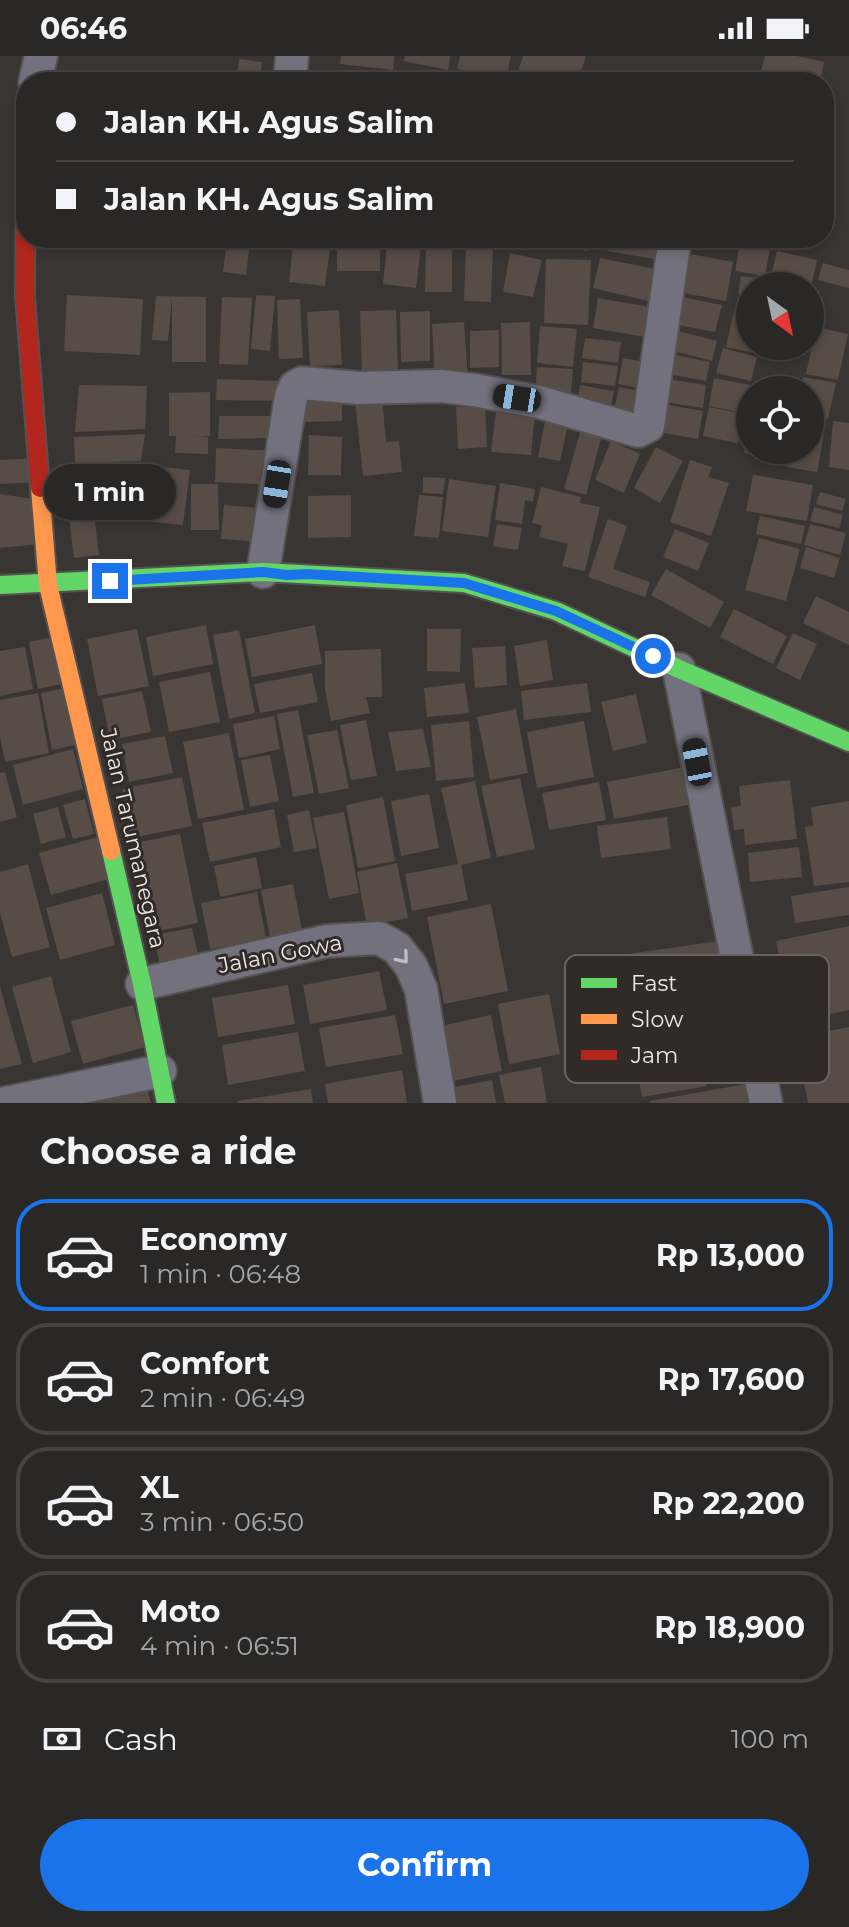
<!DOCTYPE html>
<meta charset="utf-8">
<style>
body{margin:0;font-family:Montserrat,sans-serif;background:#32302e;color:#f1f3f6;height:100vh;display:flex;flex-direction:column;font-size:30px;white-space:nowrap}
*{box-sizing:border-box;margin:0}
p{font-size:26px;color:#a5a6a7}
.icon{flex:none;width:44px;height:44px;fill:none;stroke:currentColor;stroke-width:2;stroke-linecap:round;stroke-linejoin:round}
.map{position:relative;height:1047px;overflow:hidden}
.sheet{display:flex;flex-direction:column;background:#2a2826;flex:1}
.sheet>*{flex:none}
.top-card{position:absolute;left:16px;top:16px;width:818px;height:176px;border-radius:32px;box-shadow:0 4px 12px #0003,0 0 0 2px #464443;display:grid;align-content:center;height:176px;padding:0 40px;background:#2a2826}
.needle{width:52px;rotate:147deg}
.buttons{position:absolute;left:736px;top:216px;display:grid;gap:16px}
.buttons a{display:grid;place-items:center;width:88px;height:88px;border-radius:50%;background:#2a2826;box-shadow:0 4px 12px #0003,0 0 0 2px #464443;font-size:40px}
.end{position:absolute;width:36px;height:36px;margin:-18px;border:10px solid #1a73e8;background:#fff;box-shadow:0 0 0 4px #fff}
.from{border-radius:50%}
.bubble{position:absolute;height:56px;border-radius:28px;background:#2a2826;box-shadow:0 4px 12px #0003,0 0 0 2px #464443;font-size:26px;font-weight:700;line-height:56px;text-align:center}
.car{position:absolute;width:24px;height:48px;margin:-24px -12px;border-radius:10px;box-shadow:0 0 6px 2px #0007;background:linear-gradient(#222 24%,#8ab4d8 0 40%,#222 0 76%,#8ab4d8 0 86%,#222 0)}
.top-card b{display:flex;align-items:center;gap:28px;height:76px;font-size:30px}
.top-card b+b{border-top:2px solid #464443}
.top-card i{width:20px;height:20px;background:#f1f3f6}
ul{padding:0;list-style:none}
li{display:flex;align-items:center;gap:24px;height:112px;margin:0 16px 12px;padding:0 24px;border:4px solid #464443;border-radius:32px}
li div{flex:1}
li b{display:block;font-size:30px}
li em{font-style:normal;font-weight:700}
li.current{border-color:#1a73e8}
li>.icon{width:72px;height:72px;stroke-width:1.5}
h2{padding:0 40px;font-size:36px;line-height:96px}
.pay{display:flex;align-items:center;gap:20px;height:88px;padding:0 40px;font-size:30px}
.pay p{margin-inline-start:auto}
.primary-button{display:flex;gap:16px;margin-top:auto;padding:16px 40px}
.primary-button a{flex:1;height:92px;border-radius:48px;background:#1a73e8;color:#fff;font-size:32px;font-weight:700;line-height:92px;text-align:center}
.status{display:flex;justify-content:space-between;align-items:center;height:56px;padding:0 40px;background:#2a2826;direction:ltr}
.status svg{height:22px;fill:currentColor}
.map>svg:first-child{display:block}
.building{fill:#584c46}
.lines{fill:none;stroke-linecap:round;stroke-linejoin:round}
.street-casing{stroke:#545250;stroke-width:36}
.fast-casing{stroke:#545250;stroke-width:22}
.slow-casing{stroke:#545250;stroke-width:22}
.jam-casing{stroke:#545250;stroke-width:22}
.street{stroke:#73717d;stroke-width:32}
.fast{stroke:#63d668;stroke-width:18}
.slow{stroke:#ff974d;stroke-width:18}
.jam{stroke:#b3261e;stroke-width:18}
.oneway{stroke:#c2bec1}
.route{stroke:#1a73e8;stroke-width:10}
.labels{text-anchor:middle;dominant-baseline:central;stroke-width:6;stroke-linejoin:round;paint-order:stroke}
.street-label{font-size:22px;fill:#ede8e6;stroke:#312a26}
.key{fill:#312a26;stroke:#696360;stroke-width:2}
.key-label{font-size:22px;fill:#ede8e6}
</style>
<div class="status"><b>06:46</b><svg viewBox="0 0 49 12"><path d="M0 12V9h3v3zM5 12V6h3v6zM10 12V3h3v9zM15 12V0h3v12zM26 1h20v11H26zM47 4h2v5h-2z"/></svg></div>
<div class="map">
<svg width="849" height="1047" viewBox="0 0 849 1047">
<rect width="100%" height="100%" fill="#383533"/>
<g class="building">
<polygon points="341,0 394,0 393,14 340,8"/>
<polygon points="405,0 450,0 448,14 404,5"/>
<polygon points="460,0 511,0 506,23 457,13"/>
<polygon points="523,0 586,0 578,26 556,26 518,15"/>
<polygon points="765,0 797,0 824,6 820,26 766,26 766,21 760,19"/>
<polygon points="239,3 262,6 260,26 236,26"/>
<polygon points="346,17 388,22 387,26 345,26"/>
<polygon points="407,19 440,23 440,26 406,26"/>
<rect x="337" y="182" width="43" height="33"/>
<polygon points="388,182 422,182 416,232 383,228"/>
<polygon points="426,182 452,182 452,236 425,236"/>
<polygon points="559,182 590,182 588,195 557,190"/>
<polygon points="609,182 664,182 660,204 607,195"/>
<polygon points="741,182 771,187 765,220 735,215"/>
<polygon points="227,184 250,187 246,219 223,216"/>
<polygon points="293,188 330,192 325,230 289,226"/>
<polygon points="466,190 493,191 491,246 464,245"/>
<polygon points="777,195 817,204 812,227 771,220"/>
<polygon points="510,197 542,204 533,241 503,236"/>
<polygon points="685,197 733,206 726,245 678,236"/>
<polygon points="600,202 655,213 648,245 593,232"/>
<polygon points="546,203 591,204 588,269 544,267"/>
<polygon points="823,207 849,214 849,232 818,224"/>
<polygon points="741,220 766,223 765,230 750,230 750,240 738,238"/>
<polygon points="67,239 143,243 140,299 64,295"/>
<polygon points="256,239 275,240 270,295 251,293"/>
<polygon points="156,240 206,241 206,306 172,306 172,241 168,285 152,284"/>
<polygon points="677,240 722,249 715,276 673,268"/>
<polygon points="222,241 252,242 248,309 219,308"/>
<polygon points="598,242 650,251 645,281 593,272"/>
<polygon points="300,243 303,302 279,303 277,244"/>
<polygon points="339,254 342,309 310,310 307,256"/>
<polygon points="396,254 398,314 362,316 360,255"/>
<polygon points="734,254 750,257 750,290 761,290 759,298 726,291"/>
<polygon points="430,255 430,305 401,306 400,256"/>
<polygon points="464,266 468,324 435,326 432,268"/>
<polygon points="530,266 531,319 502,319 501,267"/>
<polygon points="540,270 577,273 573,311 537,307"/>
<polygon points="816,271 848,278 838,324 806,318"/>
<polygon points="671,273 717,285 712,305 666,293"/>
<polygon points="499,274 499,311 470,312 470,275"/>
<polygon points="585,282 621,286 618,307 582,302"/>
<polygon points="764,290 808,290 806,299"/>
<polygon points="723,292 757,301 751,325 716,317"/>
<polygon points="666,297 710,306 706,325 662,317"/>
<polygon points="623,302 656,308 651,334 618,328"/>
<polygon points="583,306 618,310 615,330 581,326"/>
<polygon points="537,311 573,313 571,340 535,338"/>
<polygon points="803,321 836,327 828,363 810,360 810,334 801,334"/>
<polygon points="662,322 706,329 703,352 658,345"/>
<polygon points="714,322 750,329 744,357 709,350"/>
<polygon points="217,323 280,325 280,345 216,344"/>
<polygon points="79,329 147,330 145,373 75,376"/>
<polygon points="580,329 614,335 610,356 577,350"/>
<polygon points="619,331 652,338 646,366 613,359"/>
<polygon points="210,336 210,380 194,380 208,381 208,398 175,397 176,380 169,380 169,337"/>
<polygon points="382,342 386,386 399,385 402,416 363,420 355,345"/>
<polygon points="304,344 342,344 342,365 304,366"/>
<polygon points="658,347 703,355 698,383 653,375"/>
<polygon points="497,348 535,356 531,399 491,396"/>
<polygon points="485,350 487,391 458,393 456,351"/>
<polygon points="709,351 744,358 738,387 703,380"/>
<polygon points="547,356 569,364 560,405 538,401"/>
<polygon points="219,360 272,360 273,382 218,383"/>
<polygon points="810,364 826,367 817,416 786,411 789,394 810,394"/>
<polygon points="833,365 849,367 849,414 829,411"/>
<polygon points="581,373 602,379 586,439 564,433"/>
<polygon points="748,374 750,394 781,394 779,403 744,397"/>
<polygon points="145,378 141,405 75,407 74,381"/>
<polygon points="309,379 342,381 341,419 308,419"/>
<polygon points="611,385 640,398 624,437 595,424"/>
<polygon points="656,391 683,405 660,447 634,432"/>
<polygon points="216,392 277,395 276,429 215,426"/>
<polygon points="34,402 35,426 0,428 0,404"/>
<polygon points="690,404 712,411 708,421 729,427 711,480 670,466"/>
<polygon points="141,410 143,451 111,452 110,411"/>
<polygon points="152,410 190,414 183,469 145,465"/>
<polygon points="64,417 106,417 104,456 63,455"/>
<polygon points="753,419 813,429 807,465 746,455"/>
<polygon points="423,421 445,422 443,438 423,437"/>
<polygon points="449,423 496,430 488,481 442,475"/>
<polygon points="500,427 535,433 533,446 525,444 522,468 495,464"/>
<polygon points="191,428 218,428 219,474 191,474"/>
<polygon points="541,431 581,441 580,447 600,451 585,515 562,510 568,488 539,481 542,469 532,467"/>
<polygon points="820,436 846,443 842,455 816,448"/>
<polygon points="0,438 40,444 41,488 0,492"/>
<polygon points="351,439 351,481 308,482 308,440"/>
<polygon points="419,439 443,441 439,482 414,480"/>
<polygon points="224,449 264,452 261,486 221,483"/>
<polygon points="814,451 843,459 839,472 810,465"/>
<polygon points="94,458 99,499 74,502 69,462"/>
<polygon points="760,460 805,470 801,488 756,478"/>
<polygon points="608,463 627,470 613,513 650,526 645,541 588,521"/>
<polygon points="497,468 522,472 518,494 493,490"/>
<polygon points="810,468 846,477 840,499 804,489"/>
<polygon points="675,473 709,487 698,515 663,501"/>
<polygon points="759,482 800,493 786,545 745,534"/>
<polygon points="806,491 840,502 834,522 800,512"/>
<polygon points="666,513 724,546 710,572 651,539"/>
<polygon points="816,540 849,556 849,589 803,567"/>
<polygon points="734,553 787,580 773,608 720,581"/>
<polygon points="206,569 213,608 153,620 146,581"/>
<polygon points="315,569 322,608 252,621 245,583"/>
<polygon points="137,573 149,630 98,640 87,583"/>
<polygon points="427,573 461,573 460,616 427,615"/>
<polygon points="239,574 255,657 229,663 213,579"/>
<polygon points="793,577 817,588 800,624 776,612"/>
<polygon points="58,580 67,627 38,633 29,586"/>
<polygon points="547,584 553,624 520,630 514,590"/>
<polygon points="505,590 507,629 475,632 472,592"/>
<polygon points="25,591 33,633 0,640 0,595"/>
<polygon points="381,593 382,641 366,641 370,657 331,665 325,633 325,595"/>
<polygon points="210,616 220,666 169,676 159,626"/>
<polygon points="312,617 318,646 260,657 254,628"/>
<polygon points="465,627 469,657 427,661 424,632"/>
<polygon points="587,627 591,656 524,664 521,635"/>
<polygon points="69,631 80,688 52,694 41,637"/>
<polygon points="142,635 151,676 110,684 102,643"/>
<polygon points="38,637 49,697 5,706 0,680 0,644"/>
<polygon points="636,638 647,687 613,695 601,646"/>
<polygon points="516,653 528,717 490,724 477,661"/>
<polygon points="298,654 314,737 293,741 277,658"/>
<polygon points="274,660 280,693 239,702 233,668"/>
<polygon points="366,664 377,720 351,724 340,669"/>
<polygon points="469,665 474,721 436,725 431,669"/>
<polygon points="584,665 594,721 537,732 527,676"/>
<polygon points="423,673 431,711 396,715 388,676"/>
<polygon points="337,674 349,732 319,738 307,679"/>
<polygon points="229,677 244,754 198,763 183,686"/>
<polygon points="165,680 173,717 129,726 122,688"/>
<polygon points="73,693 83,733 23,749 13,709"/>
<polygon points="270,699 279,745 250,751 241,704"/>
<polygon points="685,711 693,748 614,763 607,726"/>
<polygon points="5,716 17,761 0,766 0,717"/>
<polygon points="182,721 192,770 131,782 122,733"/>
<polygon points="520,722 535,793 497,801 481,730"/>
<polygon points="790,724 797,783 745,789 744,773 734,774 731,751 741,750 739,730"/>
<polygon points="475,725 491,802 461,809 468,844 412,855 405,818 458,808 441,732"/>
<polygon points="599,726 606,764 549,774 542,737"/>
<polygon points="429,738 439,792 401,800 391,745"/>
<polygon points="383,741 395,805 358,812 346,749"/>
<polygon points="85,743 94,778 73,783 63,749"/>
<polygon points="849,745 849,826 814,830 805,771 813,770 811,751"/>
<polygon points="58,751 66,781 41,788 33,758"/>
<polygon points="274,753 281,791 210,806 202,767"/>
<polygon points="309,754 317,792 294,796 287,759"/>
<polygon points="344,756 359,837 329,843 313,762"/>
<polygon points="667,761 671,793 601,802 597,770"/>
<polygon points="180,778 198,867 153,876 135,787"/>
<polygon points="98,781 109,823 51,839 39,797"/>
<polygon points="799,791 802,821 750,826 748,797"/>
<polygon points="256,801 262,832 220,841 214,810"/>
<polygon points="397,807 408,862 367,870 357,816"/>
<polygon points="28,808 50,891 12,901 0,857 0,816"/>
<polygon points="293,828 304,885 272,892 261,834"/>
<polygon points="849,831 849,859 795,867 791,840"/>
<polygon points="257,836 266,882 210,893 201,847"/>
<polygon points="102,837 115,889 60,904 46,852"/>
<polygon points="491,848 508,935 444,948 427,861"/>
<polygon points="849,870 849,954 792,966 776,885"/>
<polygon points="192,872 200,908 161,916 154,879"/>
<polygon points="719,885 723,918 633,932 628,898"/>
<polygon points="379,915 387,954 310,968 303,929"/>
<polygon points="51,920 71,996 33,1007 12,931"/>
<polygon points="288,929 295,968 218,981 212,942"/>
<polygon points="0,931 22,1008 0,1013"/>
<polygon points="549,938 560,998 509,1008 498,948"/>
<polygon points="133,949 145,991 83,1008 71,965"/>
<polygon points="395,959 403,998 326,1011 319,972"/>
<polygon points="491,959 502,1015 447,1026 436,971"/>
<polygon points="849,971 849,1047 808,1047 795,982"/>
<polygon points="298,976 305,1015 228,1029 222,989"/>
<polygon points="699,983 707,1030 642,1041 634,994"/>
<polygon points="541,1011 547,1047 505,1047 499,1019"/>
<polygon points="402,1014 407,1047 328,1047 325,1028"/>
<polygon points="492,1024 496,1047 458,1047 455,1031"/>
<polygon points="145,1025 151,1047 94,1047 92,1040"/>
<polygon points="746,1028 749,1047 650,1047 650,1045"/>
<polygon points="311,1033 313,1047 238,1047 237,1045"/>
</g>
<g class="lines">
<g class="street-casing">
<g id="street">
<polyline points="35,26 41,0"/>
<polyline points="290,26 292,0"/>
<polyline points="263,516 291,340 295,331 302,327 359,332 441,330 474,334 539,346 638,375 648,370 675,182"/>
<polyline points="679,613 766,1047"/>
<polyline points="142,928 327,885 379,882 397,892 411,910 421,933 440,1047"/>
<polyline points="6,1047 160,1015"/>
</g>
</g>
<g class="fast-casing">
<g id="fast">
<polyline points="0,529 263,516 464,527 556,555 679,613 849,686"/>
<polyline points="111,795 142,928 166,1047"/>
</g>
</g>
<g class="slow-casing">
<polyline id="slow" points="40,432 48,529 111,795"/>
</g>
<g class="jam-casing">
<polyline id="jam" points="26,102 25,240 40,432"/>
</g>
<use href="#street" class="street"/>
<use href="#fast" class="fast"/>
<use href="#slow" class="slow"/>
<use href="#jam" class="jam"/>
</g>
<defs><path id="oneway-chevron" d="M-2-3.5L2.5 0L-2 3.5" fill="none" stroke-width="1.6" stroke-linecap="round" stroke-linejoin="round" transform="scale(2)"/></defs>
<use class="oneway" href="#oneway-chevron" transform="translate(403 902) rotate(50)"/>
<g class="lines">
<polyline class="route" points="110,525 263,516 287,519 307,518 464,527 556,555 653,600"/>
</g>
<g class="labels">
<g class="street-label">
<text transform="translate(133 782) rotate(77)">Jalan Tarumanegara</text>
<text transform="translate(280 898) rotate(-11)">Jalan Gowa</text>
</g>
</g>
<rect x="565" y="899" width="264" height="128" rx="12" class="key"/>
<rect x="581" y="922" width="36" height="10" fill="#63d668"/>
<rect x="581" y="958" width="36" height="10" fill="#ff974d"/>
<rect x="581" y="994" width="36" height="10" fill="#b3261e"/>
<g class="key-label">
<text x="631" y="935">Fast</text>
<text x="631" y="971">Slow</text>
<text x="631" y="1007">Jam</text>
</g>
</svg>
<div class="buttons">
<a><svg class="needle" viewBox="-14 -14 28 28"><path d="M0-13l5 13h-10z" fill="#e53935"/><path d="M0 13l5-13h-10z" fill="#a5a6a7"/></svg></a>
<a><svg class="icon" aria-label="locate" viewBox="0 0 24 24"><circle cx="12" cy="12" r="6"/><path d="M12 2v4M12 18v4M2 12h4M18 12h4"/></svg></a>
</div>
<i class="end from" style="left:653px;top:600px"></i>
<i class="end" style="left:110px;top:525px"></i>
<div class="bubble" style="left:44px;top:408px;width:132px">1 min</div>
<i class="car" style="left:517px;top:342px;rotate:279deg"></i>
<i class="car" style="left:277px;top:428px;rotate:189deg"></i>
<i class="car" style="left:697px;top:706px;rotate:349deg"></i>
<div class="top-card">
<b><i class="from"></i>Jalan KH. Agus Salim</b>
<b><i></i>Jalan KH. Agus Salim</b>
</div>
</div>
<section class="sheet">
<h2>Choose a ride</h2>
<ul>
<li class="current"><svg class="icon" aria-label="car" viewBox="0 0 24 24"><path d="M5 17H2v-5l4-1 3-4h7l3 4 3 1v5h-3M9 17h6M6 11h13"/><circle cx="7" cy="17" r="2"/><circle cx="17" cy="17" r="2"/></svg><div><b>Economy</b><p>1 min · 06:48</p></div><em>Rp 13,000</em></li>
<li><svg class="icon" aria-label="car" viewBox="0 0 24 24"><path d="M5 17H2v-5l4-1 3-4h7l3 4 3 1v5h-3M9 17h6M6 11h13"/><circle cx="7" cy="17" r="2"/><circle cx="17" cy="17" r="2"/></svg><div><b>Comfort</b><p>2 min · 06:49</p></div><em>Rp 17,600</em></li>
<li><svg class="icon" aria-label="car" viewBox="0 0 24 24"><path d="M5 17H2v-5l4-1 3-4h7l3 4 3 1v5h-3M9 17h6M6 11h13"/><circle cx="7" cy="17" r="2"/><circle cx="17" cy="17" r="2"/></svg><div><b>XL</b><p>3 min · 06:50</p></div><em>Rp 22,200</em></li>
<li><svg class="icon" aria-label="car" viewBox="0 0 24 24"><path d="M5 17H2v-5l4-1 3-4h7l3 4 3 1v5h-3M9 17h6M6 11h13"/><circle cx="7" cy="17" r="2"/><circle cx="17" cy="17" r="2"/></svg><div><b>Moto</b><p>4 min · 06:51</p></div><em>Rp 18,900</em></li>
</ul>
<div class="pay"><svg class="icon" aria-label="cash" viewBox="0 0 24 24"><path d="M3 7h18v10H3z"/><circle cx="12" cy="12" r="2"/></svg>Cash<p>100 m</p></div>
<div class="primary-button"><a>Confirm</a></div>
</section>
